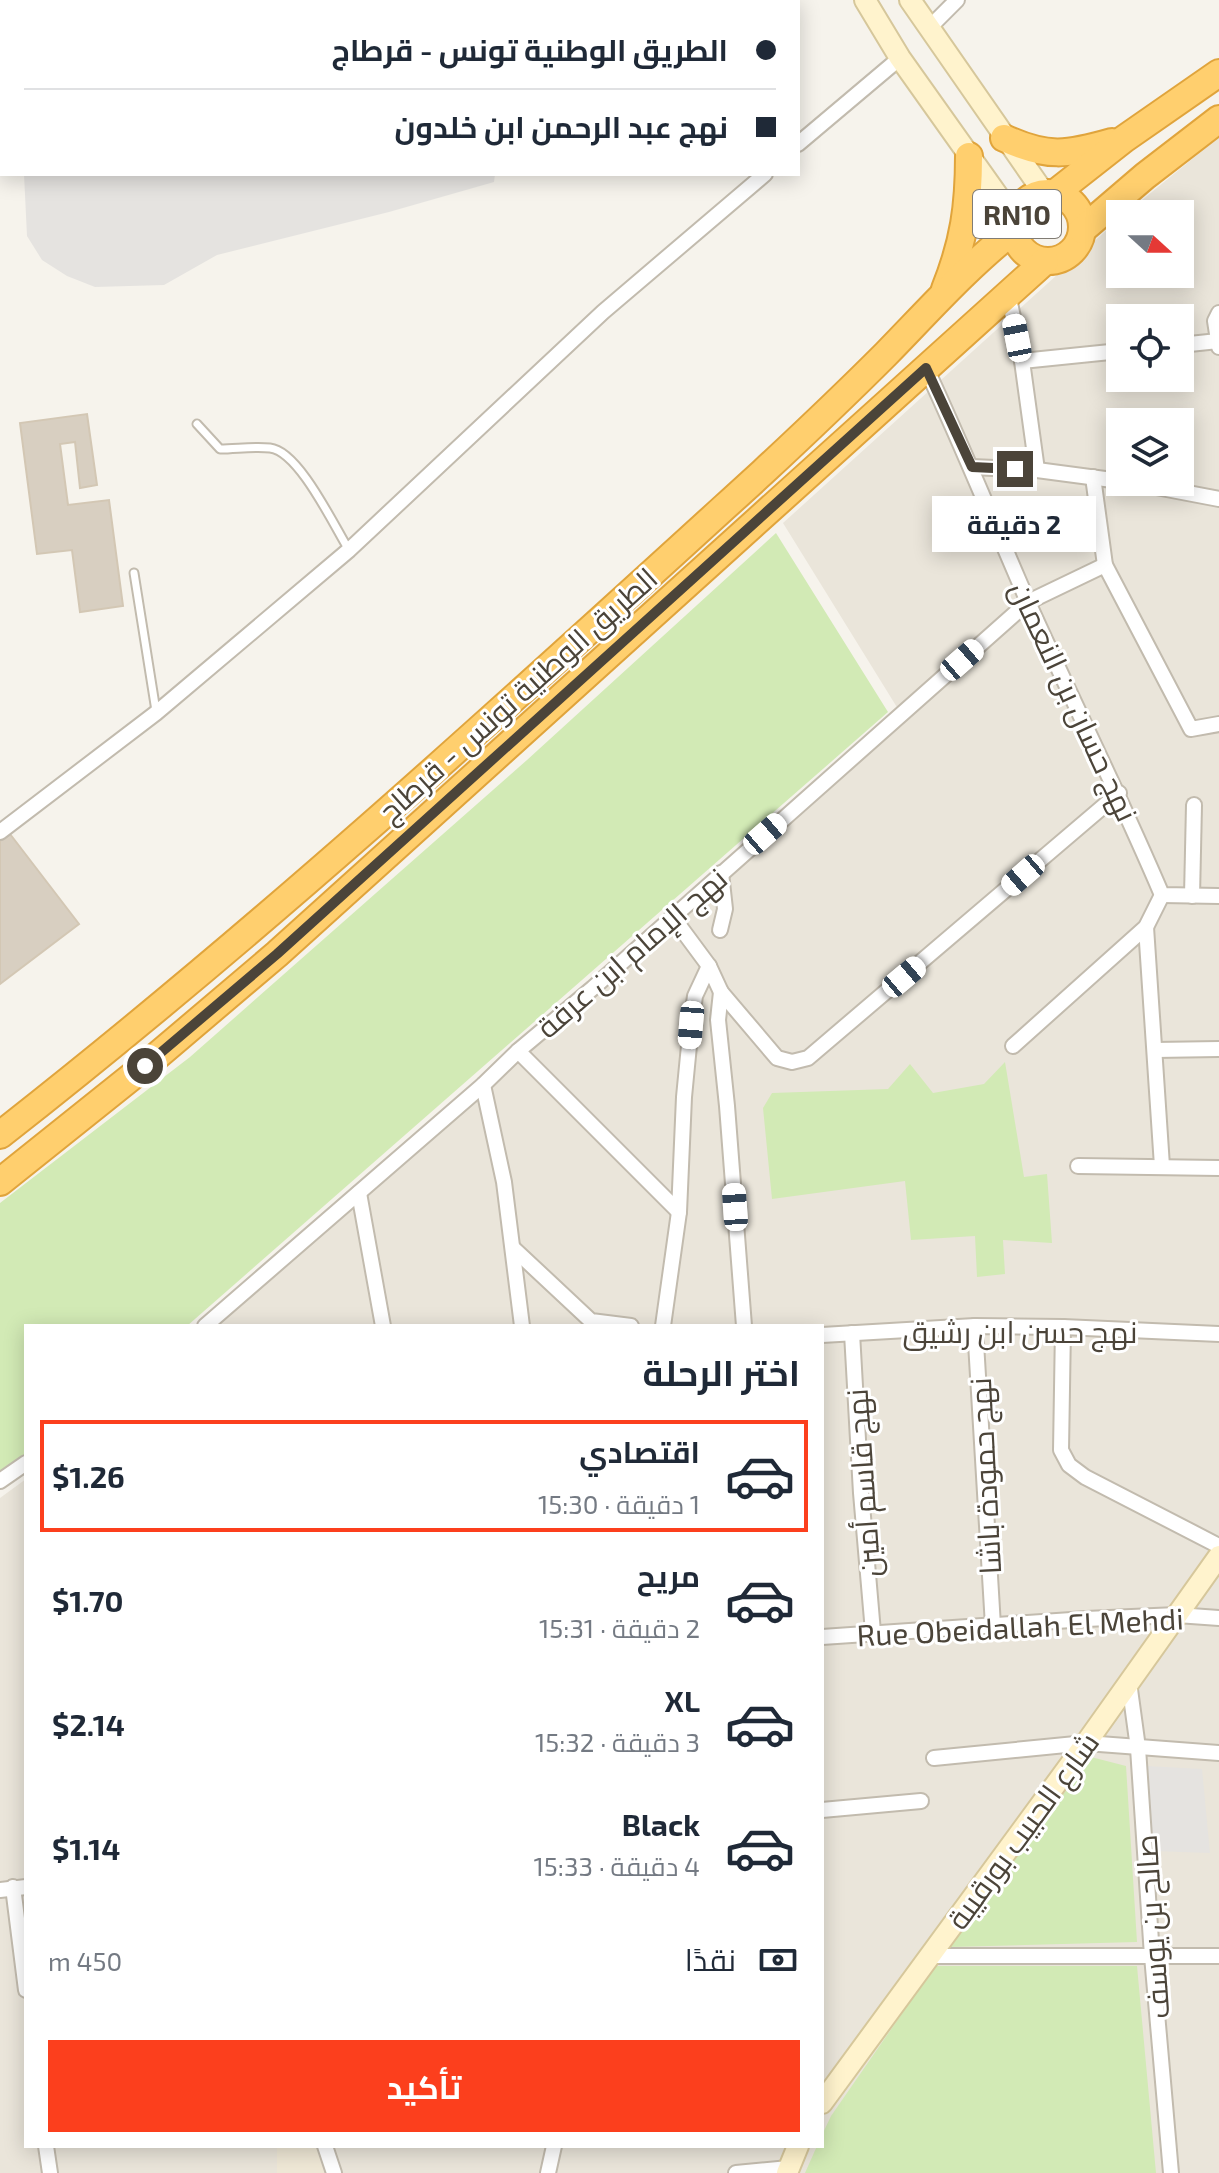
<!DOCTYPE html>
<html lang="ar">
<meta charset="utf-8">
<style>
body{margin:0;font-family:"Exo 2",Cairo,sans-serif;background:#f6f6f7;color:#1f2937;direction:rtl;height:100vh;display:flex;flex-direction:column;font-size:30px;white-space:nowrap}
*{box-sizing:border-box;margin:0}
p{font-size:26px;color:#747a83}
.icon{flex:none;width:44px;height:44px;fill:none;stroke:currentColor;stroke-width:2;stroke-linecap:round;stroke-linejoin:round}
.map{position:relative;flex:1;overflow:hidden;direction:ltr}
.details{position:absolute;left:24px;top:1324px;width:800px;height:824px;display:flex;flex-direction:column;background:#fff;border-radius:0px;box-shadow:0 4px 20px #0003;direction:rtl}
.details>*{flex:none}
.banner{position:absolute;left:0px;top:0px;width:800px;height:176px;box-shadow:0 4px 20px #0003;direction:rtl;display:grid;align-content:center;height:176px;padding:0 24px;background:#fff}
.needle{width:52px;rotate:111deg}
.buttons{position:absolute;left:1106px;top:200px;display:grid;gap:16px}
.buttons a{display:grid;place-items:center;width:88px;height:88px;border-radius:0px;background:#fff;box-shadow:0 4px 20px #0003;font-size:40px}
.end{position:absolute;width:36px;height:36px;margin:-18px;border:10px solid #4b4439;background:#fff;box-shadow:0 0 0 4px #fff}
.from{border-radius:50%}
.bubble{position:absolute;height:56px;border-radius:0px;background:#fff;box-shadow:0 4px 20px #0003;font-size:26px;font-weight:700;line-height:56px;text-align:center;direction:rtl}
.car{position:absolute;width:24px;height:48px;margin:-24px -12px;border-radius:10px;box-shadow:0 0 6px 2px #0007;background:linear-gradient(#fff 24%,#345 0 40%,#fff 0 76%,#345 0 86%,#fff 0)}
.banner b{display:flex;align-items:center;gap:28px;height:76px;font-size:30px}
.banner b+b{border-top:2px solid #e0e1e3}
.banner i{width:20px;height:20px;background:#1f2937}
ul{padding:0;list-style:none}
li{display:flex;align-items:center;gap:24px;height:112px;margin:0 16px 12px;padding:0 8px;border:4px solid transparent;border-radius:0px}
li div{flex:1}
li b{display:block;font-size:30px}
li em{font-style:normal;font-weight:700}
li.active{border-color:#fc3f1d}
li>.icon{width:72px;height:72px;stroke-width:1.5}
h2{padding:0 24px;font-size:36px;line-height:96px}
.pay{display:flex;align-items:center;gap:20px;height:88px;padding:0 24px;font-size:30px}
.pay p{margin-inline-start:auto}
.action{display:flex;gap:16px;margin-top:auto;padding:16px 24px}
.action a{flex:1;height:92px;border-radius:0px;background:#fc3f1d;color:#fff;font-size:32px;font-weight:700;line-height:92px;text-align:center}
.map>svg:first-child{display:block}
.residential{fill:#eae5da;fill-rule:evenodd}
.education{fill:#efe8d6}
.green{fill:#d2eab5}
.parking{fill:#e5e3e0}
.building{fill:#d8cfc1;stroke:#d3c7b4;stroke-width:2}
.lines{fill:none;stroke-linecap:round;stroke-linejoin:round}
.lane-casing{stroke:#c2bbae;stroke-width:11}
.street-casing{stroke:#c2bbae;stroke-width:18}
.secondary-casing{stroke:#d6c79b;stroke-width:24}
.highway-casing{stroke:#e0a43c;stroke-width:30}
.lane{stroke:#fff;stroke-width:7}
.street{stroke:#fff;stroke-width:14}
.secondary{stroke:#fff3cd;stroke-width:20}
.highway{stroke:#ffcf6e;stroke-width:26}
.route{stroke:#4b4439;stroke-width:10}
.labels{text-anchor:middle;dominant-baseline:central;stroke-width:6;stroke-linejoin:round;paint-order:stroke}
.shield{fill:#fff;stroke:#817c74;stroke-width:2}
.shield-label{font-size:28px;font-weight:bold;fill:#4b4439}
.street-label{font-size:30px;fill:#4b4439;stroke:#fff}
</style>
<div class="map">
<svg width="1219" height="2173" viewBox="0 0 1219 2173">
<rect width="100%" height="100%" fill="#f6f3ec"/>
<path class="residential" d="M1219,137V2173H0V1498L26,1479V2146H822V1326H217L903,717L783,523L1120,218V274H1180V214H1125ZM1120,318H1180V378H1120ZM1120,422H1180V482H1120Z"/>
<polygon class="education" points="277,2146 312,2146 324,2154 325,2173 277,2173"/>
<g class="green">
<polygon points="776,533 888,712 187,1326 26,1326 26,1455 0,1474 0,1203 190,1057 527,760"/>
<polygon points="1005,1062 1024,1177 1047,1174 1052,1243 1003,1240 1005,1274 977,1277 975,1236 911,1240 905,1181 772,1199 763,1108 772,1093 888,1089 910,1064 933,1093 984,1084"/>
<polygon points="1091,1757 1126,1766 1137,1942 950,1947"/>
<polygon points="935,1966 1137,1966 1156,2173 805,2173 817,2146 822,2146 822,2135 831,2116"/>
</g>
<g class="parking">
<polygon points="24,174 495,174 494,182 389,212 217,255 164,285 95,287 67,276 42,260 27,236"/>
<polygon points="1146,1766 1202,1769 1210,1853 1153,1851"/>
</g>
<g class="building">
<polygon points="87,414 97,485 80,488 75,442 60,444 68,505 109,500 123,606 80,612 72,550 37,554 20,423"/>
<polygon points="10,834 79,924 0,984 0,841"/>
</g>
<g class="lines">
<g class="lane-casing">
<g id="lane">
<path d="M197,424L220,449C236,449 254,446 270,448C299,451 334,526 349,550"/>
<polyline points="134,573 156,711"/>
</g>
</g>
<g class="street-casing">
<g id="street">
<polyline points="929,28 957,0"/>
<polyline points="798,144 900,58"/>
<polyline points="1008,293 1022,361 1037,470"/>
<polyline points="1219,313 1215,321 1219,347"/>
<polyline points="1180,345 1218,341"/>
<polyline points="1022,361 1120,351"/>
<path d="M926,368C962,445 994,524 1028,602C1072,700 1120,796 1162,895L1219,896"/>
<polyline points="972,467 1037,470 1120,481"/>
<polyline points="1093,477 1105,565 1191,729 1219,724"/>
<polyline points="1130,482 1219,499"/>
<polyline points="0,832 156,713 349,550 603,312 765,174"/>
<polyline points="1192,896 1194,805"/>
<polyline points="672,916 709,966 721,992 777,1058 792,1062 808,1058 1119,793"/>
<polyline points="1146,927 1162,1166"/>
<polyline points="720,930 725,909 721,873"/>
<polyline points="721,992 718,1020 727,1106 744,1326"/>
<polyline points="1013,1046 1146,927 1162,895"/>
<polyline points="1155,1050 1219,1049"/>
<polyline points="518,1051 679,1212"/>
<polyline points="483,1085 504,1182 522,1326"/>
<polyline points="1078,1166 1219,1168"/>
<polyline points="359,1193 383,1326"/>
<polyline points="513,1248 591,1321 631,1326"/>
<polyline points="205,1326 483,1085 518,1051 593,988 1028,602 1105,565"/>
<polyline points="663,1326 679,1212 684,1097 691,1025 695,996 709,966"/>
<polyline points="975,1326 993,1626"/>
<polyline points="1063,1327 1061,1450 1069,1465 1085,1477 1219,1546"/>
<polyline points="852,1333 861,1493 873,1632"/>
<polyline points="822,1335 975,1326 1063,1327 1219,1334"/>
<polyline points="0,1481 26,1463"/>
<polyline points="822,1637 1086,1619 1177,1615 1219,1618"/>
<polyline points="1129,1682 1138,1748 1152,1956 1171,2173"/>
<polyline points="934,1758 1086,1743 1219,1753"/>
<polyline points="822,1810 921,1801"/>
<polyline points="13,1887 26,1990"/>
<polyline points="0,1890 26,1887"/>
<polyline points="930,1956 1219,1956"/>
<polyline points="46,2146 50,2173"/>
<polyline points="325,2146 334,2173"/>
<polyline points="548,2173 554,2146"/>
<polyline points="736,2173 789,2168"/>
</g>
</g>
<g class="secondary-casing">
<g id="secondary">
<polyline points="865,0 900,58 1015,220"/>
<polyline points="910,0 1044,193"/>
<polyline points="531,2 535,0"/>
<polyline points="595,2 598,0"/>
<polyline points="0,98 2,98"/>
<polyline points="0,138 2,138"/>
<polyline points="822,2103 1086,1743 1219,1556"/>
<polyline points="787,2173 798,2146"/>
</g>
</g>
<g class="highway-casing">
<g id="highway">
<path d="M1004,138C1047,158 1067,155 1112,142"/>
<circle cx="1048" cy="227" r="34"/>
<polyline points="1054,194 1124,139 1219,73"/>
<polyline points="1082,230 1145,176 1219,119"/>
<path d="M945,289C964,242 969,206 969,156"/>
<path d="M0,1135C266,927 514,699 763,472C805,433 846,394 886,354C928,311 967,267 1014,230"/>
<polyline points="0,1182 145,1066 277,954 1045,261"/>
</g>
</g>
<use href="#lane" class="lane"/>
<use href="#street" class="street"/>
<use href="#secondary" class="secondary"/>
<use href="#highway" class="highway"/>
</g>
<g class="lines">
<polyline class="route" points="145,1066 277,954 926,368 972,467 1015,469"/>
</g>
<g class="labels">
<rect class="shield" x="973" y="190" width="88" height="48" rx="6"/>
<g class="shield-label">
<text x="1017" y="214">RN10</text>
</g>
<g class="street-label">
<text transform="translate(517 694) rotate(-42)">الطريق الوطنية تونس - قرطاج</text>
<text transform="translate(1075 701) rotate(65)">نهج حسان بن النعمان</text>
<text transform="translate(631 952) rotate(-41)">نهج الإمام ابن عرفة</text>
<text x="1020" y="1331">نهج حسن ابن رشيق</text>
<text transform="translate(984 1476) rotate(-93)">نهج حمودة باشا</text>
<text transform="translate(862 1483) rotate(-94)">نهج قاسم أمين</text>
<text transform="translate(1020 1626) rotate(-3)">Rue Obeidallah El Mehdi</text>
<text transform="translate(1022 1830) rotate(-54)">شارع الحبيب بورقيبة</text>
<text transform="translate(1151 1927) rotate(-94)">صالح بن يوسف</text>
</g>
</g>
</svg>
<div class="buttons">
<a><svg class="needle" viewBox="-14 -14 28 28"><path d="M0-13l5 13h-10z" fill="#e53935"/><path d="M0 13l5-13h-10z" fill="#747a83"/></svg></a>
<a><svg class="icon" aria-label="locate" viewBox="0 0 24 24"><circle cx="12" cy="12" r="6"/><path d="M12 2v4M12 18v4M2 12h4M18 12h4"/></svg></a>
<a><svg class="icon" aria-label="layers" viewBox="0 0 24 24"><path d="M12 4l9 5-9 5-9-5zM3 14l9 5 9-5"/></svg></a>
</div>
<i class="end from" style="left:145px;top:1066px"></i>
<i class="end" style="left:1015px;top:469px"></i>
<div class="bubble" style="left:932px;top:496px;width:164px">2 دقيقة</div>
<i class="car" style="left:1017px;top:338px;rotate:349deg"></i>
<i class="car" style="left:962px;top:660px;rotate:49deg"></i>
<i class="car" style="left:765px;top:834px;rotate:49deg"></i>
<i class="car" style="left:1023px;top:875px;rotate:229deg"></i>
<i class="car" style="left:904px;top:977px;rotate:50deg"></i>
<i class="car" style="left:691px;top:1025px;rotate:185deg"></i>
<i class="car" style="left:735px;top:1207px;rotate:356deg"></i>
<div class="banner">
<b><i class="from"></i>الطريق الوطنية تونس - قرطاج</b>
<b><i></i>نهج عبد الرحمن ابن خلدون</b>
</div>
<section class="details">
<h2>اختر الرحلة</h2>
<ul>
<li class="active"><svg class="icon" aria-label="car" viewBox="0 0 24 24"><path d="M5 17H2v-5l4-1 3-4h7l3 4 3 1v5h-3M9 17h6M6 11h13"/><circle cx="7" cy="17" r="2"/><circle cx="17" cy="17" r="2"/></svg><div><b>اقتصادي</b><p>1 دقيقة · 15:30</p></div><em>$1.26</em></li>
<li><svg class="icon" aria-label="car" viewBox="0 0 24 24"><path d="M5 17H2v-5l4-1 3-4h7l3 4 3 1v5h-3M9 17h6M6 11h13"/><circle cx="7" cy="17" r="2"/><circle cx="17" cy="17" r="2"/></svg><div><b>مريح</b><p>2 دقيقة · 15:31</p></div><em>$1.70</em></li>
<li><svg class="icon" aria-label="car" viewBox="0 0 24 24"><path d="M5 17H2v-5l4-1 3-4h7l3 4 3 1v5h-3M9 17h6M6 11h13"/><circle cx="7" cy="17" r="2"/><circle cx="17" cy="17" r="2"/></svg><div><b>XL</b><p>3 دقيقة · 15:32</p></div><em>$2.14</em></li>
<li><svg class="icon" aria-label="car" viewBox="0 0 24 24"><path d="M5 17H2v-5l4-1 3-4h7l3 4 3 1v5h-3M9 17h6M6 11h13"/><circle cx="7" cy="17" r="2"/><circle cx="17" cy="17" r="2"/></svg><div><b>Black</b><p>4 دقيقة · 15:33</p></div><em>$1.14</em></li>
</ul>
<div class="pay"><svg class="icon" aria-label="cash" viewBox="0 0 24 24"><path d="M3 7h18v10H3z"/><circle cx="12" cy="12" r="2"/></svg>نقدًا<p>450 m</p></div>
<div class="action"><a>تأكيد</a></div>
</section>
</div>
